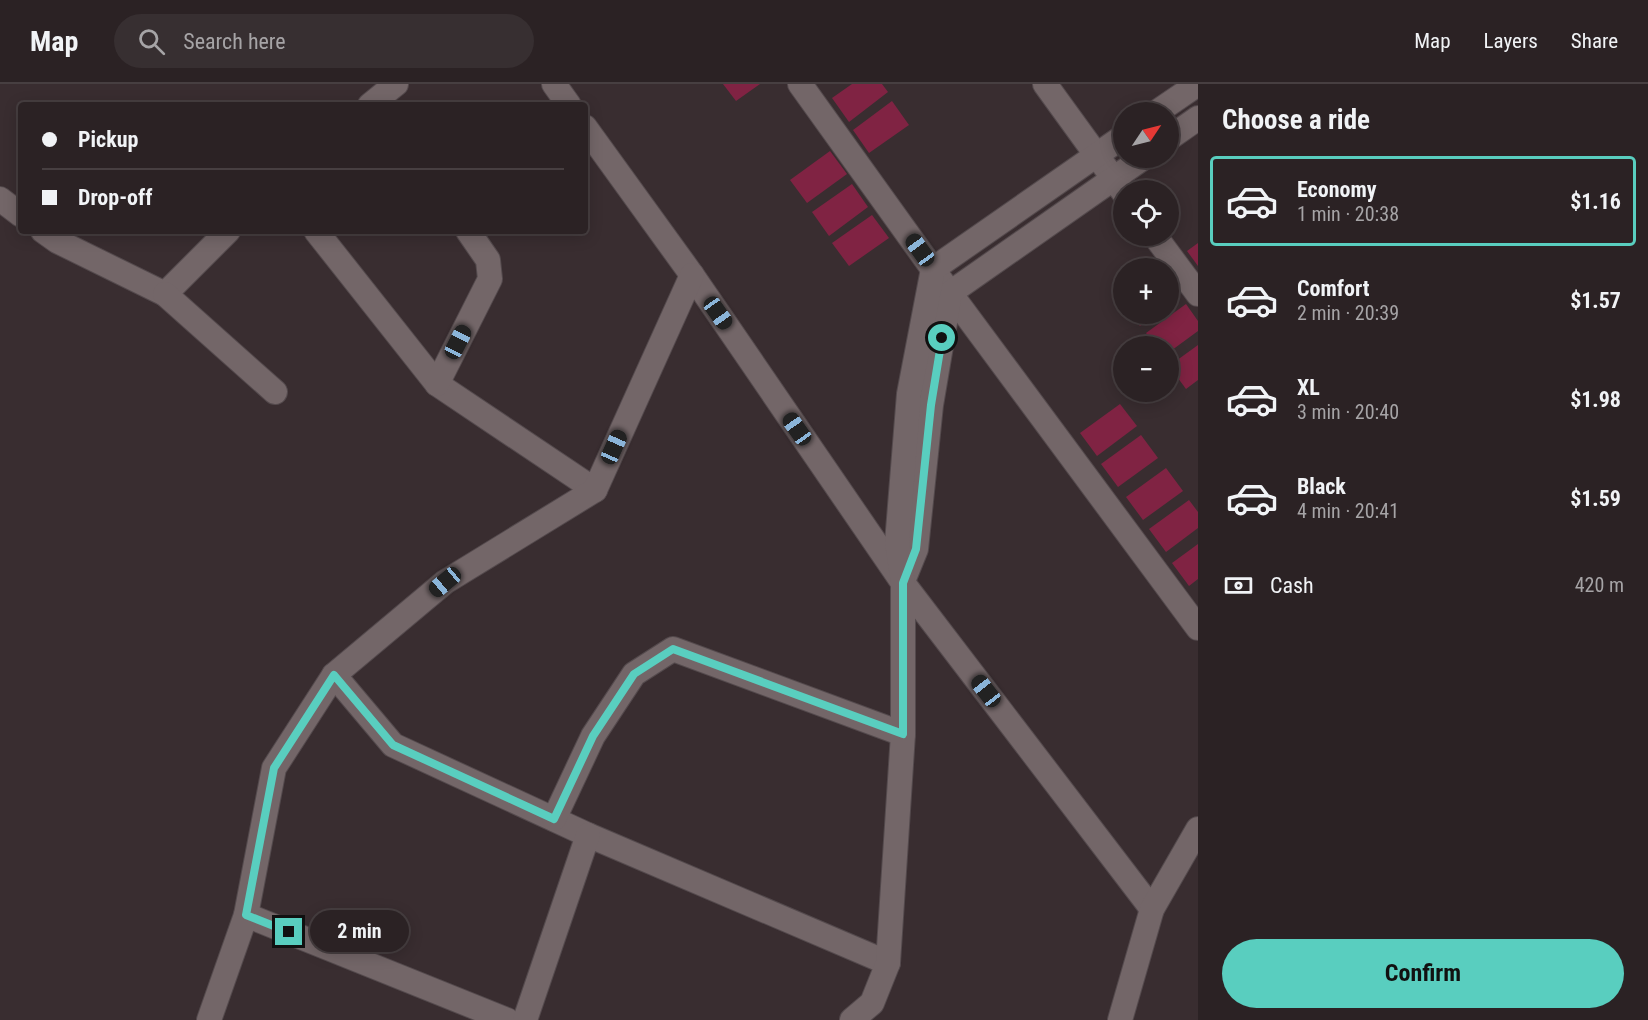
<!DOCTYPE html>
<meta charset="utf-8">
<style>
body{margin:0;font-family:"Roboto Condensed",sans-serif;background:#372f31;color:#f1f3f6;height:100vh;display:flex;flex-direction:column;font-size:22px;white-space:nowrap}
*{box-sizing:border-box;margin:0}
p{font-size:20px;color:#a6a4a6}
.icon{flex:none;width:33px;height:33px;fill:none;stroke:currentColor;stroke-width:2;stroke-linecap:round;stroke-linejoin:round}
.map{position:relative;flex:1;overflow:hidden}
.sheet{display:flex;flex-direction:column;background:#2b2224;width:450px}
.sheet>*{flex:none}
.banner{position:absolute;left:18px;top:18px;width:570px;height:132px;border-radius:6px;box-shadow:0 3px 15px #0003,0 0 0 2px #473f41;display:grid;align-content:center;height:132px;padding:0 24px;background:#2b2224}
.needle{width:39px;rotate:55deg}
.fabs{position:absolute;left:1113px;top:18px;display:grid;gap:12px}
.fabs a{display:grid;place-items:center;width:66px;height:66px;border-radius:50%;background:#2b2224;box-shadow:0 3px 15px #0003,0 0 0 2px #473f41;font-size:30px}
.end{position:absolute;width:27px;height:27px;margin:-14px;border:8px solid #59cebf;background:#111;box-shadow:0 0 0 3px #111}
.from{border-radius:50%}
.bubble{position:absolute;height:42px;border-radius:21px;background:#2b2224;box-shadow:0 3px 15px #0003,0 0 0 2px #473f41;font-size:20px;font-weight:700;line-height:42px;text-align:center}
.car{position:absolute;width:18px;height:36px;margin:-18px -9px;border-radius:8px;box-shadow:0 0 4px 2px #0007;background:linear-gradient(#222 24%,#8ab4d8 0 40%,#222 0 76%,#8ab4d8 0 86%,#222 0)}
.banner b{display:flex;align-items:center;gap:21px;height:57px;font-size:22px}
.banner b+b{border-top:2px solid #473f41}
.banner i{width:15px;height:15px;background:#f1f3f6}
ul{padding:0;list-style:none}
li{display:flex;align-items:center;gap:18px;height:90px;margin:0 12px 9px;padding:0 12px;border:3px solid transparent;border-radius:6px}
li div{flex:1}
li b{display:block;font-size:22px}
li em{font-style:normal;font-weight:700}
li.on{border-color:#59cebf}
li>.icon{width:54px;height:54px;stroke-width:1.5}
h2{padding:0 24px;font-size:27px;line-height:72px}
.pay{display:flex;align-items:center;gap:15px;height:66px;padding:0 24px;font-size:22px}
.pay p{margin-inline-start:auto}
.button{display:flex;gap:12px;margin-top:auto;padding:12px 24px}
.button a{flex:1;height:69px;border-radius:36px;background:#59cebf;color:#111;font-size:24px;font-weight:700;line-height:69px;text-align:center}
header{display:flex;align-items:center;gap:36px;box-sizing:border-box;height:84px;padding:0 30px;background:#2b2224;border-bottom:2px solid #473f41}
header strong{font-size:28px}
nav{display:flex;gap:33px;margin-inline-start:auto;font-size:21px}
.search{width:420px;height:54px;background:#372f31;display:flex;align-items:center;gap:15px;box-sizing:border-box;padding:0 21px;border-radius:33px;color:#a6a4a6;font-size:22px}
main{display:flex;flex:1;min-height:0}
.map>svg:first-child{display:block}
.building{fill:#802343}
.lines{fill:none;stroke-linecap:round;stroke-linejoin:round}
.street-casing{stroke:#544a4d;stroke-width:26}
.street{stroke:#736668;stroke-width:24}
.route{stroke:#59cebf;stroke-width:8}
</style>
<header>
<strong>Map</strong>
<div class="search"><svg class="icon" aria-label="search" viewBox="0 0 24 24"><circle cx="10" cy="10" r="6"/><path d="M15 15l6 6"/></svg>Search here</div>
<nav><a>Map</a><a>Layers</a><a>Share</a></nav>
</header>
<main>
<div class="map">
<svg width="1198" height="936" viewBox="0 0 1198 936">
<rect width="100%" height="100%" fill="#392d30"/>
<g class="building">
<polygon points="723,0 760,0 736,17"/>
<polygon points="852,0 882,0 888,8 849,38 832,14"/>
<polygon points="892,17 909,41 869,69 853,46"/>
<polygon points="830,67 847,90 807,119 790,96"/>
<polygon points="852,100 868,123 829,152 812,128"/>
<polygon points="872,131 889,154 849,182 832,159"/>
<polygon points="1198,159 1198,182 1187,167"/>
<polygon points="1168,199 1179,213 1168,221"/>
<polygon points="1186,220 1198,237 1198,247 1168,269 1168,262 1156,262 1146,249"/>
<polygon points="1130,230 1157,230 1140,242"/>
<polygon points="1198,261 1198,296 1186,305 1169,282"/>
<polygon points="1120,320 1137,342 1097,372 1080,349"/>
<polygon points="1141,351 1158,374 1118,403 1101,380"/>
<polygon points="1166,384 1183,407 1143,436 1126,413"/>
<polygon points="1189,416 1198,428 1198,444 1166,468 1149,445"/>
<polygon points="1198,460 1198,495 1189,502 1172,479"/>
</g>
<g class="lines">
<g class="street-casing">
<g id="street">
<polyline points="554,0 569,21"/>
<polyline points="800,0 950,209 1198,544"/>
<polyline points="1045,0 1124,109"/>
<polyline points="370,21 396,0"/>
<polyline points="1157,28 1198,0"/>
<polyline points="585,43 692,191 903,499 1152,825"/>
<polyline points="1168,55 1198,34"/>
<polyline points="0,115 21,131"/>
<polyline points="43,147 57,157 165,210 228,147"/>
<polyline points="316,147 437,300 595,406"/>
<polyline points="1155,152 1198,210"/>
<polyline points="165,210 275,308"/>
<polyline points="437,300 490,195 488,176 468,147"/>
<polyline points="903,497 916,465 931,321 950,209 1143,74"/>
<polyline points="334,591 393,661 588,751 888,879"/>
<polyline points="554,735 593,652 634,590 673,565 903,650"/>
<polyline points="246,831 507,936"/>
<polyline points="209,936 246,831 274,684 334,591 445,498 595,406 692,191"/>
<polyline points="525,936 588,751"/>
<polyline points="852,936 872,919 888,879 903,650 903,499 897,459 909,310 933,185 1124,52"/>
<polyline points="1120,936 1152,825 1198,745"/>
</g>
</g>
<use href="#street" class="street"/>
</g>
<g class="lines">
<polyline class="route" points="289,848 246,831 274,684 334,591 393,661 554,735 593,652 634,590 673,565 903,650 903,499 916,465 931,321 942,254"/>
</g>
</svg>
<div class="fabs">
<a><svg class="needle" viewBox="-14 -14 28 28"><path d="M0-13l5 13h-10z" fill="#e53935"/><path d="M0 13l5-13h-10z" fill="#a6a4a6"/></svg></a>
<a><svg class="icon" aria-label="locate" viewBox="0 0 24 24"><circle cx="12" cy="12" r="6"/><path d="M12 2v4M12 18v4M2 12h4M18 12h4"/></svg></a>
<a>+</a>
<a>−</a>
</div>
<i class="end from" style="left:942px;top:254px"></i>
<i class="end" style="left:289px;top:848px"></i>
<div class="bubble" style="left:310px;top:826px;width:99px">2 min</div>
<i class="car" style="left:920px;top:166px;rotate:324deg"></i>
<i class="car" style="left:718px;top:229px;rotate:145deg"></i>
<i class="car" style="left:458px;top:258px;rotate:27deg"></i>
<i class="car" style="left:797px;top:345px;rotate:325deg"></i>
<i class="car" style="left:614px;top:363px;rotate:24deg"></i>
<i class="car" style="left:445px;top:498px;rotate:230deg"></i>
<i class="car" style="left:986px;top:607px;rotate:322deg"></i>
<div class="banner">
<b><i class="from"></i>Pickup</b>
<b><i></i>Drop-off</b>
</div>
</div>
<section class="sheet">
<h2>Choose a ride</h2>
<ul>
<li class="on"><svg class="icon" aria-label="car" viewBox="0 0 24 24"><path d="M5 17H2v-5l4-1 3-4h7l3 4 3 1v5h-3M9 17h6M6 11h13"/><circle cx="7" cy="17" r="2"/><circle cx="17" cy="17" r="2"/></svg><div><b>Economy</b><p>1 min · 20:38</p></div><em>$1.16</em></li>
<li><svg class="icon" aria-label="car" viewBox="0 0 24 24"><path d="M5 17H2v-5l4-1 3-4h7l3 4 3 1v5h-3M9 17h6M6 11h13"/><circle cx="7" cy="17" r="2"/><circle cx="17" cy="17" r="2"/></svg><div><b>Comfort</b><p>2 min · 20:39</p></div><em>$1.57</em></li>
<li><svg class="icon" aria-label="car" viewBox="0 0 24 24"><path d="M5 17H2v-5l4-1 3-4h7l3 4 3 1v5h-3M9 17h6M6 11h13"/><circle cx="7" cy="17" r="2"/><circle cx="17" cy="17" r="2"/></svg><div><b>XL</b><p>3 min · 20:40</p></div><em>$1.98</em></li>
<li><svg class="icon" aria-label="car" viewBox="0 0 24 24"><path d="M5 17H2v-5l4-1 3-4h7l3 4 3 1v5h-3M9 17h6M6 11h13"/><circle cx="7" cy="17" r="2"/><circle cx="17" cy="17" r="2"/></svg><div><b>Black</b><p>4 min · 20:41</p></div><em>$1.59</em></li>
</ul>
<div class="pay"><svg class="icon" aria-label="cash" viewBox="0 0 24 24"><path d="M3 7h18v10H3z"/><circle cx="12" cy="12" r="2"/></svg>Cash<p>420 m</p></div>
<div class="button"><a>Confirm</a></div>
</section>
</main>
